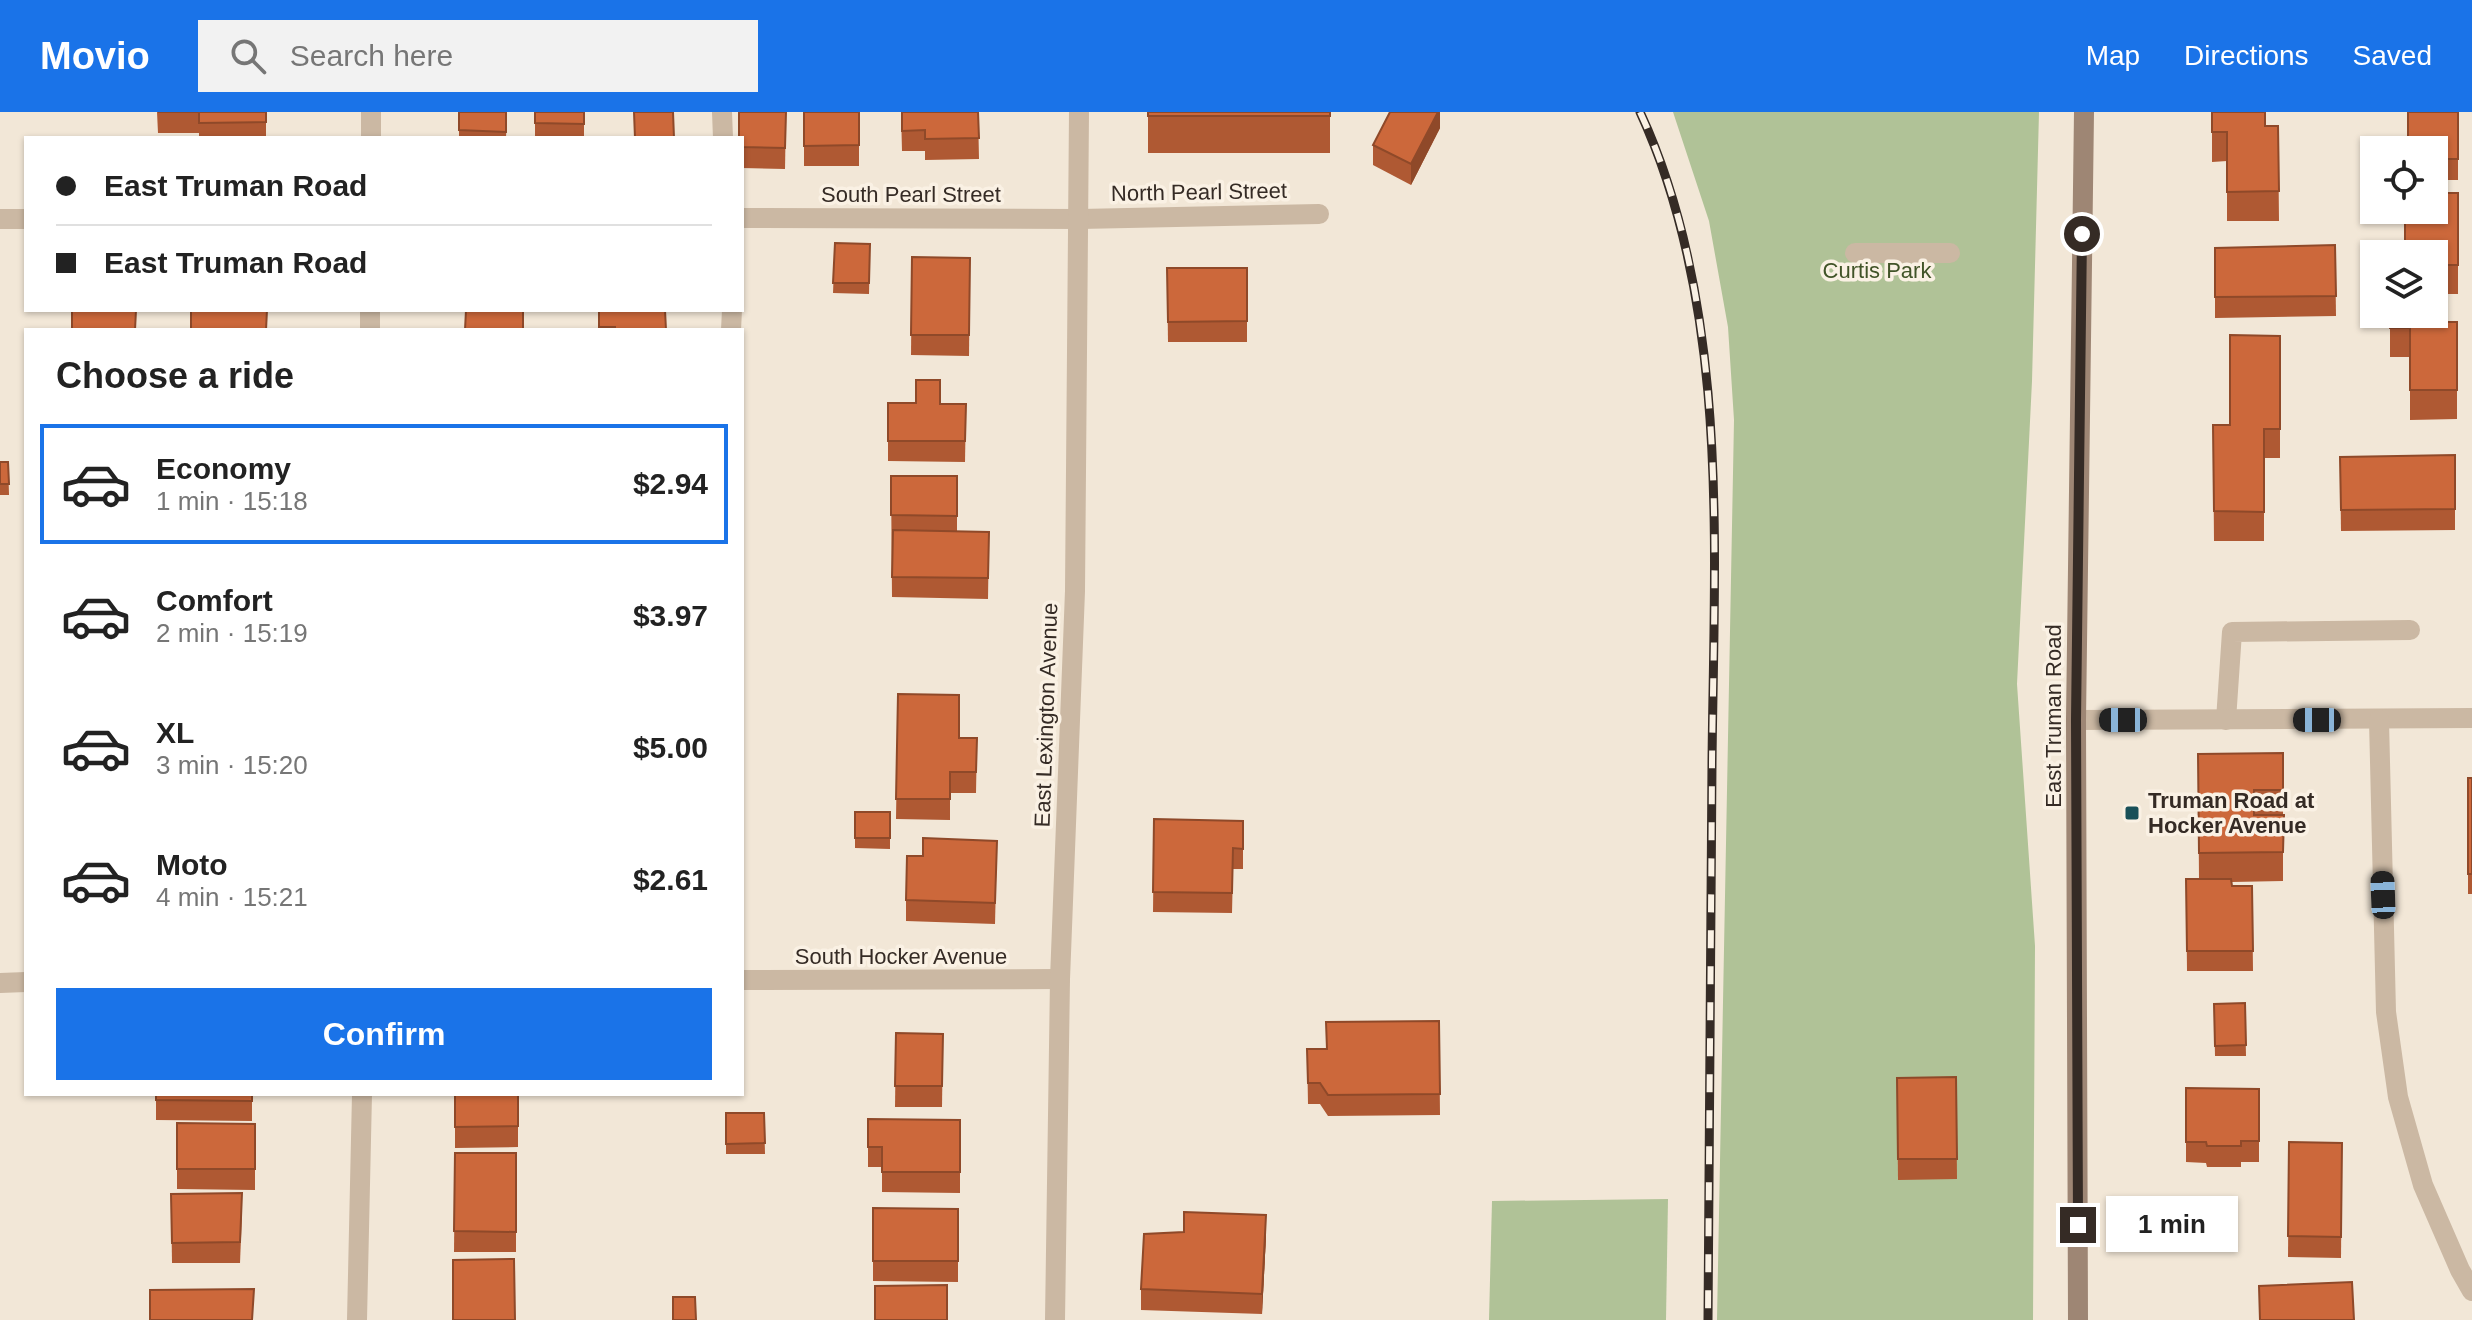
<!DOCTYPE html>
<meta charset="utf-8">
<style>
body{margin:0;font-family:Arial,sans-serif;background:#f2f2f2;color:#222;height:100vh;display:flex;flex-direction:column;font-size:30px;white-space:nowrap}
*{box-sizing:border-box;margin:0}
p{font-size:26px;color:#767676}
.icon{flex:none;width:44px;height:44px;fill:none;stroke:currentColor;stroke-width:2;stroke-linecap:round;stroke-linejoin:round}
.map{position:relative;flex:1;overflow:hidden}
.panel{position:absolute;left:24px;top:216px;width:720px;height:768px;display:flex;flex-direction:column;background:#fff;border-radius:0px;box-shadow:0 2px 6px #0004}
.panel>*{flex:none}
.banner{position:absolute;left:24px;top:24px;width:720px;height:176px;border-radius:0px;box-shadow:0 2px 6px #0004;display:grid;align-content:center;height:176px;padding:0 32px;background:#fff}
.controls{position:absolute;left:2360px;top:24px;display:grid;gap:16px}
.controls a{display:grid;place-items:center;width:88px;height:88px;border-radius:0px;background:#fff;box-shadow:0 2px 6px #0004;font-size:40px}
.end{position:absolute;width:36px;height:36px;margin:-18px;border:10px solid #352b25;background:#fff;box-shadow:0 0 0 4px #fff}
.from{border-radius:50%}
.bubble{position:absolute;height:56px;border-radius:0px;background:#fff;box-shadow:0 2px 6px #0004;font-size:26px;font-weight:700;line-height:56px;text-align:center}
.car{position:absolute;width:24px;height:48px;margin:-24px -12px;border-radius:10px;box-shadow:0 0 6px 2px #0007;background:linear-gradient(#222 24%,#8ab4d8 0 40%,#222 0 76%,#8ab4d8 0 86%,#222 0)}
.banner b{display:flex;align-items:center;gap:28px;height:76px;font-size:30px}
.banner b+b{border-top:2px solid #e0e0e0}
.banner i{width:20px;height:20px;background:#222}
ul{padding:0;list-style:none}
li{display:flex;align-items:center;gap:24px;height:120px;margin:0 16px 12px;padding:0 16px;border:4px solid transparent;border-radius:0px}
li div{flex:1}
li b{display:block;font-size:30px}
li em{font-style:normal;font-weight:700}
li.on{border-color:#1a73e8}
li>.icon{width:72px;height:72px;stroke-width:1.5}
h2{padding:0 32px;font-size:36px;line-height:96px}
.button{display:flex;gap:16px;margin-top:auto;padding:16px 32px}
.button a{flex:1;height:92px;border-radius:0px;background:#1a73e8;color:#fff;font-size:32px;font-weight:700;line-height:92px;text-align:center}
header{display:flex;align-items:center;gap:48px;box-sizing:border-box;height:112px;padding:0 40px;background:#1a73e8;color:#fff}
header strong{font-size:38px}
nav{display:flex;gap:44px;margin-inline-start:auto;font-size:28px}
.search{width:560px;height:72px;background:#f2f2f2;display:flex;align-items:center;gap:20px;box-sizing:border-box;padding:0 28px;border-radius:0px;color:#767676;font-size:30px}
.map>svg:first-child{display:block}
.green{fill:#b0c297}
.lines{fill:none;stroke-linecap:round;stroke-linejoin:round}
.service{stroke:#cbb8a3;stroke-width:20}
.minor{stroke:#cbb8a3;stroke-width:20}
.secondary{stroke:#9e8674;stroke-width:20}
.rail-casing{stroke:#352b25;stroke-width:9}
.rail{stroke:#faf1e4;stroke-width:6;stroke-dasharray:18;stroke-linecap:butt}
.wall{fill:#af5933}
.shaded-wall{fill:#8f4929}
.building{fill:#cc683b;stroke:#8f4929;stroke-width:2}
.route{stroke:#352b25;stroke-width:10}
.poi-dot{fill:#195058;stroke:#faf1e4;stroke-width:3}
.labels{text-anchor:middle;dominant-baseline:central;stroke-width:7;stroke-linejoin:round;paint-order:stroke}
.street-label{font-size:22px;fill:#352b25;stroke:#faf1e4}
.park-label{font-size:22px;fill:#415428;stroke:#faf1e4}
.poi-label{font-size:22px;font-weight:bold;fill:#352b25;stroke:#faf1e4;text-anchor:start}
</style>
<header>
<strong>Movio</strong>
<div class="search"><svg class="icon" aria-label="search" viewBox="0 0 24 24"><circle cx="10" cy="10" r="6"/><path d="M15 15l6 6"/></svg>Search here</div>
<nav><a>Map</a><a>Directions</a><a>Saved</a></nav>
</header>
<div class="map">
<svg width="2472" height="1208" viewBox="0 0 2472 1208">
<rect width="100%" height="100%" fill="#f2e7d7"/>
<g class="green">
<polygon points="1673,0 2039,0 2032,269 2017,572 2035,834 2033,1208 1717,1208 1734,308 1728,215 1709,109"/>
<polygon points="1668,1087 1666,1208 1489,1208 1492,1089"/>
</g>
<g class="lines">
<g class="service">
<polyline points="722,0 723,26"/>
<polyline points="1855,141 1950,141"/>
<polyline points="731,218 732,198"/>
<polyline points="2226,608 2232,520 2410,518"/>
</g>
<g class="minor">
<polyline points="371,0 371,26"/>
<polyline points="742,106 1080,107 1319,102"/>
<polyline points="0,107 26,107"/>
<polyline points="370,218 370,198"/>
<polyline points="2076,608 2472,606"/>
<polyline points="2379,608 2386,900 2398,985 2423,1073 2460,1158 2472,1179"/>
<polyline points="742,868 1060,867"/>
<polyline points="0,871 26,870"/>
<polyline points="357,1208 362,982"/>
<polyline points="1055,1208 1060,867 1075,479 1079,0"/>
</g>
<polyline class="secondary" points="2078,1208 2076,608 2084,0"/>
<g class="rail-casing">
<path id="rail" d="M1640,0C1731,196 1714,440 1712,651C1711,837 1709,1022 1708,1208"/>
</g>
<use href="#rail" class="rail"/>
</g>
<g class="wall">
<polygon points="157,0 266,0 266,26 199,26 199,21 158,21"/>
<polygon points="459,0 507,0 506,26 459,26"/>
<rect x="535" y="0" width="49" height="26"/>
<polygon points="786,0 785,57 742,56 742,26"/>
<rect x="804" y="0" width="55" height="54"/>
<polygon points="901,0 978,0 979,47 925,48 925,39 902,39"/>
<rect x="1148" y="0" width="182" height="41"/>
<polygon points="1440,0 1440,16 1411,73 1373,53 1373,33"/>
<polygon points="2212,0 2265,14 2278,14 2279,109 2227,109 2227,49 2212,50"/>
<polygon points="2458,0 2458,68 2434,68 2434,38"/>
<polygon points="2458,81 2458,182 2442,182 2443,210 2457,210 2457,307 2410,308 2410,245 2390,245 2390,202 2434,142"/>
<polygon points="835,131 870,132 869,182 833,181"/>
<polygon points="2335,133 2336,204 2215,206 2215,136"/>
<polygon points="912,145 970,146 969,244 911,243"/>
<polygon points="1167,156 1247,156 1247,230 1168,230"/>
<polygon points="599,198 666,218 599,218"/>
<polygon points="2280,224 2280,346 2264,346 2264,429 2214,429 2213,313 2230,313"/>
<polygon points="888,291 966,292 965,350 888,349"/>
<polygon points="2455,343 2455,418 2341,419 2340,345"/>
<polygon points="0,350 8,350 9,383 0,383"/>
<polygon points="891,364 957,364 957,419 989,420 988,487 892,485"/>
<polygon points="898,582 959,626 977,626 976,681 950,681 950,708 896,707"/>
<polygon points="2283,641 2283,769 2232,770 2232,774 2252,774 2253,859 2187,859 2186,767 2199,767 2198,642"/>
<rect x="2468" y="666" width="4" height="116"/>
<polygon points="855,700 890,700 890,737 855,736"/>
<polygon points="1154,707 1243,709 1243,757 1233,757 1232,801 1153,800"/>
<polygon points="997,729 995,812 906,809 906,788 923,744"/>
<polygon points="2245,891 2246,944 2215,944 2214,892"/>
<polygon points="1439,909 1440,1003 1328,1004 1320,992 1308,992 1307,937 1327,937"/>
<polygon points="896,921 943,922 942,995 895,995"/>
<polygon points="1956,965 1957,1067 1898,1068 1897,966"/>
<polygon points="2186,976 2259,977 2259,1050 2241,1050 2241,1055 2207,1055 2206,1051 2186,1050"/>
<polygon points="156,982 252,982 252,1009 156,1008"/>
<polygon points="455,982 518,982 518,1035 455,1036"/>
<polygon points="726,1001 764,1001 765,1042 726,1042"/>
<polygon points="868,1007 960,1008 960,1081 882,1080 882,1055 868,1055"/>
<polygon points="177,1011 255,1012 255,1078 177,1077"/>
<polygon points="2289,1030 2342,1031 2341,1146 2288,1145"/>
<polygon points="455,1041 516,1041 516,1140 454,1140"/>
<polygon points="171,1082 242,1101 240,1151 172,1151"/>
<polygon points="873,1096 958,1097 958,1170 873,1169"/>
<polygon points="1184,1120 1266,1124 1262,1202 1141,1198 1141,1177"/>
</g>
<g class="shaded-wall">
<polygon points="1438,0 1440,0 1440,16 1411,73 1411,52"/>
<polygon points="1266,1103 1266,1124 1262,1202 1262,1182"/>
</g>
<g class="building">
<polygon points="158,0 266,0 266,10 199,11 199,0"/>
<polygon points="459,0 506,0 506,20 459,18"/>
<polygon points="535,0 584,0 584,12 535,11"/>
<polygon points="634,0 673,0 674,26 635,26"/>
<polygon points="739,0 786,0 785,36 742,35 742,26 739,26"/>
<polygon points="804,0 859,0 859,33 804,34"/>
<polygon points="902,0 978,0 979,26 925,27 925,18 902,19"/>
<rect x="1148" y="0" width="182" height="4"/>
<polygon points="1390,0 1438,0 1411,52 1373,33"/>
<polygon points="2212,0 2265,0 2265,14 2278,14 2279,79 2227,80 2227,20 2212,20"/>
<polygon points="2408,0 2458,0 2458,47 2434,47 2434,38 2408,38"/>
<polygon points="2434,81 2458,81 2458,153 2442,153 2443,210 2457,210 2457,278 2410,278 2410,216 2390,216 2390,202 2434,202 2434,142 2405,142 2405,98 2434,98"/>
<polygon points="835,131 870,132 869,171 833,171"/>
<polygon points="2335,133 2336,184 2215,185 2215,136"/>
<polygon points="912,145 970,146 969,223 911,223"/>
<polygon points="1167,156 1247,156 1247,209 1168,210"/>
<polygon points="72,198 136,198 135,218 72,218"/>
<polygon points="191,198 267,198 266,218 191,218"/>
<polygon points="466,198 523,198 523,218 465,218"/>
<polygon points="599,198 665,198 666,218 615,218 615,215 599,215"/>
<polygon points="2230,223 2280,224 2280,317 2264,317 2264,400 2214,399 2213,313 2230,313"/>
<polygon points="916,268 940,268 940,292 966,292 965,329 888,329 888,291 916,291"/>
<polygon points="2455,343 2455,397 2341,398 2340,345"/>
<polygon points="0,350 8,350 9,372 0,372"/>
<polygon points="891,364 957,364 957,404 891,403"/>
<polygon points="893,418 989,420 988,466 892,465"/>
<polygon points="898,582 959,583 959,626 977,626 976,660 950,660 950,687 896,687"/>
<polygon points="2283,641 2283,678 2254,678 2254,703 2284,703 2283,740 2199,741 2198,642"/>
<rect x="2468" y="666" width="4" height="96"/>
<rect x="855" y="700" width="35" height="26"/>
<polygon points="1154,707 1243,709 1243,737 1233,736 1232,781 1153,780"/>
<polygon points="923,726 997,729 995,791 906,788 907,744 923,744"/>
<polygon points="2186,767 2231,767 2232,774 2252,774 2253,839 2187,839"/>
<polygon points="2245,891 2246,933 2215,934 2214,892"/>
<polygon points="1439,909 1440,982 1328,983 1320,971 1308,971 1307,937 1327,937 1326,910"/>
<polygon points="896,921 943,922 942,974 895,974"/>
<polygon points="1956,965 1957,1047 1898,1047 1897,966"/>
<polygon points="2186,976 2259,977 2259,1029 2241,1029 2241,1034 2207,1034 2206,1030 2186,1030"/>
<polygon points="156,982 252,982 252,989 156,988"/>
<polygon points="455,982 518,982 518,1014 455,1015"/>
<polygon points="726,1001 764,1001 765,1031 726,1032"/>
<polygon points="868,1007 960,1008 960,1060 882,1060 882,1035 868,1035"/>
<polygon points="177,1011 255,1012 255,1057 177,1057"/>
<polygon points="2289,1030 2342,1031 2341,1125 2288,1124"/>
<polygon points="455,1041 516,1041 516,1120 454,1119"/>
<polygon points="242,1081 240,1130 172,1131 171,1082"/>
<polygon points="873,1096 958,1097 958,1149 873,1149"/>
<polygon points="1184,1100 1266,1103 1262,1182 1141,1177 1144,1122 1184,1120"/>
<polygon points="514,1147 515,1208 453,1208 453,1148"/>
<polygon points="2352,1170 2354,1208 2260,1208 2259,1174"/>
<polygon points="947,1173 947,1208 875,1208 875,1174"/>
<polygon points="254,1177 252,1208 150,1208 150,1178"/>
<polygon points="673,1185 695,1185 696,1208 673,1208"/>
</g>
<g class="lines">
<polyline class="route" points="2078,1113 2076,608 2082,122"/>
</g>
<rect class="poi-dot" x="2124" y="693" width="16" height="16" rx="4"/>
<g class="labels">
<g class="street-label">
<text transform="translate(1199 80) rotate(-1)">North Pearl Street</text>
<text x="911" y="82">South Pearl Street</text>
<text transform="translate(1046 603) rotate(-88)">East Lexington Avenue</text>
<text transform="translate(2053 604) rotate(-90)">East Truman Road</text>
<text x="901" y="844">South Hocker Avenue</text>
</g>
<g class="park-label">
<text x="1877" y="158">Curtis Park</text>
</g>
<g class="poi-label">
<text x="2148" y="688">Truman Road at<tspan x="2148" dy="25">Hocker Avenue</tspan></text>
</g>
</g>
</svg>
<div class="controls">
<a><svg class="icon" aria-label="locate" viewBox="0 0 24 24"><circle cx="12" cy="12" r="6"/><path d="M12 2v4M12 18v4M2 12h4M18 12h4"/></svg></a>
<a><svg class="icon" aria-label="layers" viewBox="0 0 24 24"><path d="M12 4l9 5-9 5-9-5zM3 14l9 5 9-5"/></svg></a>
</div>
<i class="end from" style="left:2082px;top:122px"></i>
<i class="end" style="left:2078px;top:1113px"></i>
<div class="bubble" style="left:2106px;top:1084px;width:132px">1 min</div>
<i class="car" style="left:2123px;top:608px;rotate:270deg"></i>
<i class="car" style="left:2317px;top:608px;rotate:270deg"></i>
<i class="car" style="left:2383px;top:783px;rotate:358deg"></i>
<div class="banner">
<b><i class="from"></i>East Truman Road</b>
<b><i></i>East Truman Road</b>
</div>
<section class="panel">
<h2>Choose a ride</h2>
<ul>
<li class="on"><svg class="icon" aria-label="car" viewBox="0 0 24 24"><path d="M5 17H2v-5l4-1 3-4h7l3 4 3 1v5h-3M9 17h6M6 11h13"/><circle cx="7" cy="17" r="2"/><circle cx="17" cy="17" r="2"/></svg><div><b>Economy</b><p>1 min · 15:18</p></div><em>$2.94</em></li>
<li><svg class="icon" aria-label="car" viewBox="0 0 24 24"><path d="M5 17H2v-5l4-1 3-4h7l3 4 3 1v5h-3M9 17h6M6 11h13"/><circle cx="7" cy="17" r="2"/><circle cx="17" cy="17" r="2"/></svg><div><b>Comfort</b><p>2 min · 15:19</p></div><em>$3.97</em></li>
<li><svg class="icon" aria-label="car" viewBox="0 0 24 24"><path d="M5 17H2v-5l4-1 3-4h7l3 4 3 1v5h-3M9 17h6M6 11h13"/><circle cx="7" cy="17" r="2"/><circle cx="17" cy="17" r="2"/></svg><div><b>XL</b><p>3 min · 15:20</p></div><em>$5.00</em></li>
<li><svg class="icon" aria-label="car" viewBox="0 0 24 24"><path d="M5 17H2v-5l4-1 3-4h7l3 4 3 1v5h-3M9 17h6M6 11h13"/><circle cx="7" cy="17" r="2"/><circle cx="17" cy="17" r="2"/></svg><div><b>Moto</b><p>4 min · 15:21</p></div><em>$2.61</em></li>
</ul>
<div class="button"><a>Confirm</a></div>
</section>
</div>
